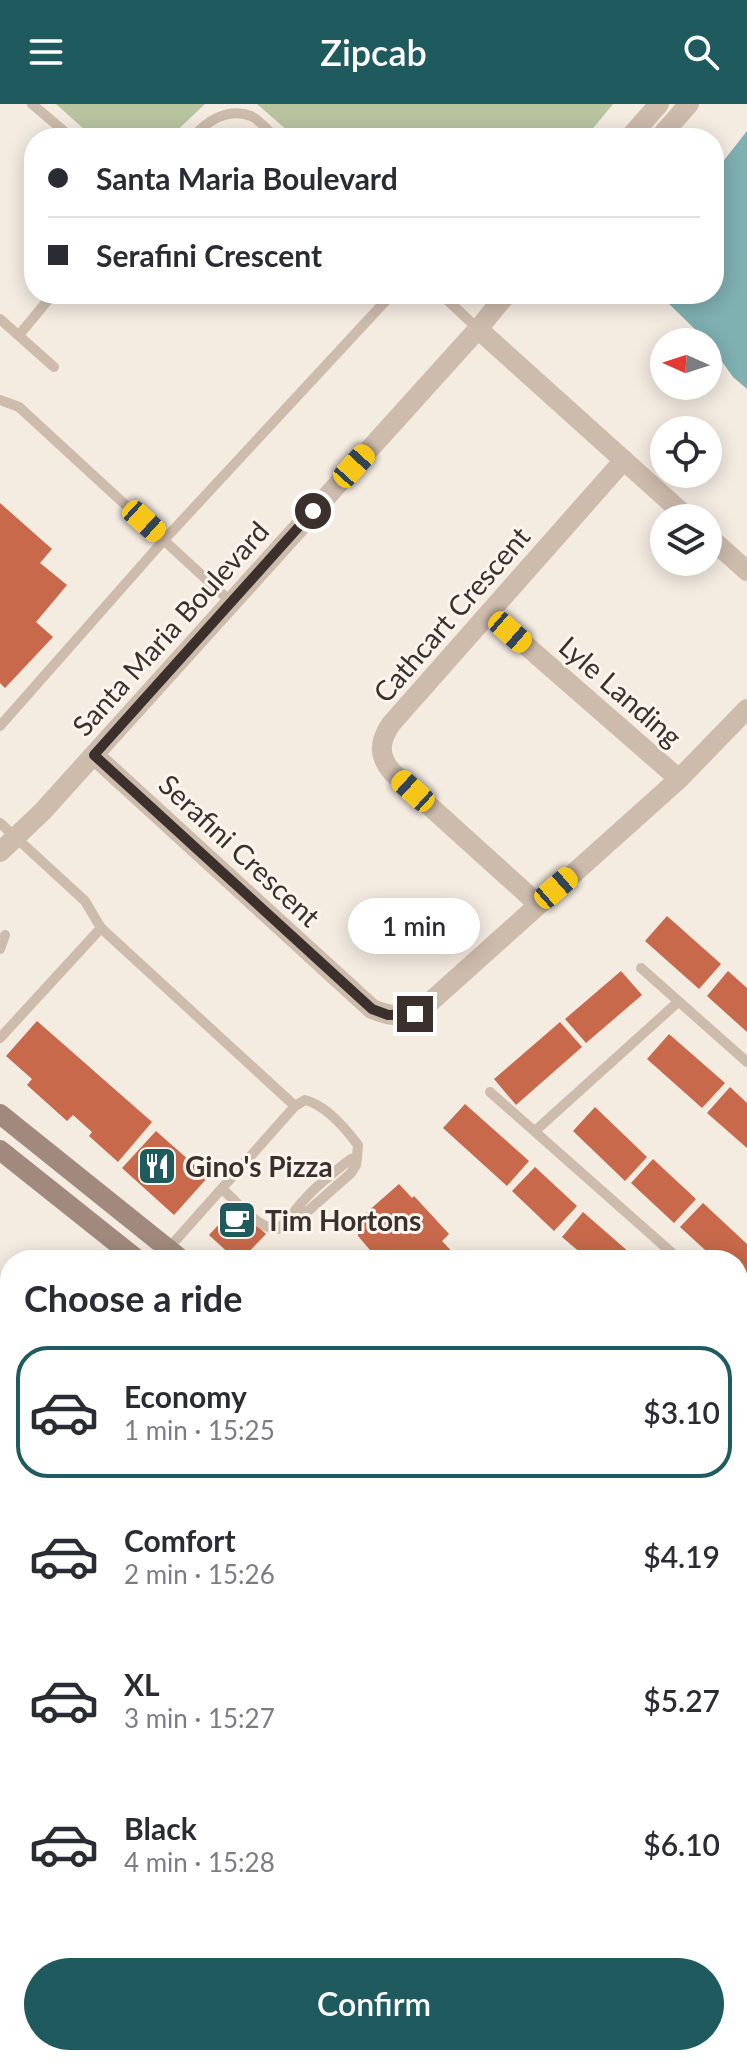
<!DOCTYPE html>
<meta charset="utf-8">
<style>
body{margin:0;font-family:Lato,sans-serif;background:#f2f2f3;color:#2b2b33;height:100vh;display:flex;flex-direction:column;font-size:30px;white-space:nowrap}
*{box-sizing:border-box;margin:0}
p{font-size:26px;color:#7c7c81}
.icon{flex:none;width:44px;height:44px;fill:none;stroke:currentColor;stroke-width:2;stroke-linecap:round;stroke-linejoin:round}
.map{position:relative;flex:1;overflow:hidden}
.panel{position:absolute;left:0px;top:1146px;width:748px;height:816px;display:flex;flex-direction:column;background:#fff;border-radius:32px 32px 0 0;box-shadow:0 4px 20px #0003}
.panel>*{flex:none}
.hud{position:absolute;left:24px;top:24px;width:700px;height:176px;border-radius:32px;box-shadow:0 4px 20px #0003;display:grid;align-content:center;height:176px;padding:0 24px;background:#fff}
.needle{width:52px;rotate:273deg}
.fabs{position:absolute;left:650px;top:224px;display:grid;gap:16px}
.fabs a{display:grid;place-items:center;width:72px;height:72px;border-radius:50%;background:#fff;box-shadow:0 4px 20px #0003;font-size:40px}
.end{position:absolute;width:36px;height:36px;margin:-18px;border:10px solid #3b302b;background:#fff;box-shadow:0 0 0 4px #fff}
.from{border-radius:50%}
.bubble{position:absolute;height:56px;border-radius:28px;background:#fff;box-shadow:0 4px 20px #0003;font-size:26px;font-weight:600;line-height:56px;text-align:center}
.car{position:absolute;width:24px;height:48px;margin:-24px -12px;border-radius:10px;box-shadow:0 0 6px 2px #0007;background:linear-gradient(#f5c518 24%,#345 0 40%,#f5c518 0 76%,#345 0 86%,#f5c518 0)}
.hud b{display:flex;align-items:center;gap:28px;height:76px;font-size:30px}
.hud b+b{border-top:2px solid #e1e1e2}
.hud i{width:20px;height:20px;background:#2b2b33}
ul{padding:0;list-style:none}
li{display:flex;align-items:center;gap:24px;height:132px;margin:0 16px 12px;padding:0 8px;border:4px solid transparent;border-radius:32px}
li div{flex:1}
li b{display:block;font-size:30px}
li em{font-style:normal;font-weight:600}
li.active{border-color:#1f5a5e}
li>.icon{width:72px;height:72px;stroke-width:1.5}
h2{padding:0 24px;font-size:36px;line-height:96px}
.cta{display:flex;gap:16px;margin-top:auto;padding:16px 24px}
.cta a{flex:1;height:92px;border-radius:48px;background:#1f5a5e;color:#fff;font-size:32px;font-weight:600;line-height:92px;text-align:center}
header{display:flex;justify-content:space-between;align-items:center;height:104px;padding:0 24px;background:#1f5a5e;color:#fff;font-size:36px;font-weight:600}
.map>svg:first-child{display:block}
.green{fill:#b8c4a0}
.water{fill:#7fb0b2}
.building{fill:#c8694b}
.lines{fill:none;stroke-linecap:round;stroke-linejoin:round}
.service{stroke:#cdbbac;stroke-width:10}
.minor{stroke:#cdbbac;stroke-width:20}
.tertiary{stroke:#cdbbac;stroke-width:20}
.secondary{stroke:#a18a7d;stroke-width:20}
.route{stroke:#3b302b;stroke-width:10}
.labels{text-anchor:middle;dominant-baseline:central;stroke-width:6;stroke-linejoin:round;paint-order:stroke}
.street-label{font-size:28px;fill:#3b302b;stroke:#fbf5ee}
.poi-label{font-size:28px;font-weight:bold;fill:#3b302b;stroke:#fbf5ee;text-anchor:start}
</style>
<header><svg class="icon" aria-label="menu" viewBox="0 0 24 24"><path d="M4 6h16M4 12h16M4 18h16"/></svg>Zipcab<svg class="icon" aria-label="search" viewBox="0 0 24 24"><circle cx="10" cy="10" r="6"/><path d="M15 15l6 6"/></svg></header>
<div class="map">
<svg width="747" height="1962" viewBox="0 0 747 1962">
<rect width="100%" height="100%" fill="#f4ebe1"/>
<g class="green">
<polygon points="56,0 205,0 169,34 94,34"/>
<polygon points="257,0 613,0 585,34 296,34"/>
</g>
<polygon class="water" points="747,27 747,285 733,273 708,238 659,190 714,190 714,127 722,127 714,115 714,69"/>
<g class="building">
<polygon points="0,399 52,445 40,459 67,481 36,518 53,533 5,584 0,579"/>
<polygon points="667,812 721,860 699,885 645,837"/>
<polygon points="621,867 642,891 586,939 565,915"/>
<polygon points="728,867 747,884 747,928 707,892"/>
<polygon points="37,917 152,1018 118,1058 89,1032 92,1028 73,1011 67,1017 27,981 32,975 6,952"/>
<polygon points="560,918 582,943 516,1001 494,975"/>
<polygon points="669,930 725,979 702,1004 647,955"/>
<polygon points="730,983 747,999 747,1044 707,1009"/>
<polygon points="465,1000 529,1057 507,1082 443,1024"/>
<polygon points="595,1003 647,1053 625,1077 573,1027"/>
<polygon points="156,1027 208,1073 174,1111 122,1064"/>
<polygon points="653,1055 696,1095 674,1119 631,1079"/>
<polygon points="535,1063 577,1102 554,1127 512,1087"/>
<polygon points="399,1080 412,1094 414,1092 449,1130 442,1137 460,1156 389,1156 381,1147 375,1152 358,1132 358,1116"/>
<polygon points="703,1099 747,1140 747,1178 743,1182 738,1177 738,1156 716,1156 680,1123"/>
<polygon points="236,1102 266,1130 241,1156 236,1156 209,1131"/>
<polygon points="583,1108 638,1156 589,1156 562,1133"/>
<polygon points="738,1245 747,1254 747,1300 738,1291"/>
<polygon points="738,1427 747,1435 747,1560 738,1551"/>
</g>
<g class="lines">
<g class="service">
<polyline points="32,0 72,34"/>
<path d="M192,34C206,18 227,3 251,12C260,16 268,27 276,34"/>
<polyline points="441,190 478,225"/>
<polyline points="0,215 54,263"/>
<polyline points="19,231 53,190"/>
<polyline points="0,296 19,303 231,498"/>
<polyline points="0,622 164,436 392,190"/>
<polyline points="0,719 85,797 101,824 295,1002 168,1145"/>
<polyline points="0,845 5,831"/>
<polyline points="641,864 747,958"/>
<polyline points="0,934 101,824"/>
<polyline points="490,988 680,1156"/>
<polyline points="535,1027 678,898"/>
<path d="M222,1085C237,1097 257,1125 278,1125C290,1116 295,1105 305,1095C318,1080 335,1067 351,1055L357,1053L358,1041C346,1025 326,1001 305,996L295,1002"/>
<polyline points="294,1110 308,1107 351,1069 356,1061 357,1053"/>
<polyline points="738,1207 747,1215"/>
</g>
<g class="minor">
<polyline points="629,34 659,0"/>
<polyline points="659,34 689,0"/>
<polyline points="478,225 506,191"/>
<polyline points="490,510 679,675"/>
<path d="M94,651L372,905C394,914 409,915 428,900L679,675L747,605"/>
<path d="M538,800L392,668C378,651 379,638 391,620L624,356"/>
<polyline points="0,1522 10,1513"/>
<polyline points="0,1775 10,1766"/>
<polyline points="738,1868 747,1875"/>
<polyline points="738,1924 747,1914"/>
<polyline points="244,1952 256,1962"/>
<polyline points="705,1962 714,1952"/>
</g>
<g class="tertiary">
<polyline points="708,432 747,467"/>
<polyline points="0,748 43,707 478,225 688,414"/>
<polyline points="738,1365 747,1357"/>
<polyline points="103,1962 112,1952"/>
</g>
<g class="secondary">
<polyline points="0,1010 182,1156"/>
<polyline points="0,1046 138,1156"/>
<polyline points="738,1631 747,1639"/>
<polyline points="738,1669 747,1677"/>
</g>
</g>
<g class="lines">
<polyline class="route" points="313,407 94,651 372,905 388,911 415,910"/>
</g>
<defs>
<g id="restaurant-square" transform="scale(2)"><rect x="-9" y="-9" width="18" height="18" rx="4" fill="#1f5a5e" stroke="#fbf5ee"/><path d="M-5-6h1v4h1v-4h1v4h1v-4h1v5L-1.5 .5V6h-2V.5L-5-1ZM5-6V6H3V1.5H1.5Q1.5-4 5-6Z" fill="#fff"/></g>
<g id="cafe-square" transform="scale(2)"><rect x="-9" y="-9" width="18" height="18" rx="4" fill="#1f5a5e" stroke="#fbf5ee"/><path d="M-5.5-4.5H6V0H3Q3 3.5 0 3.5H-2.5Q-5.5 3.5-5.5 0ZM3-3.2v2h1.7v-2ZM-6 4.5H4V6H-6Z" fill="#fff"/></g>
</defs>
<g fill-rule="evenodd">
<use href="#restaurant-square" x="157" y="1062"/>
<use href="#cafe-square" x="237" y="1116"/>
</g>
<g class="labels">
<g class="street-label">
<text transform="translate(451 510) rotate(-49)">Cathcart Crescent</text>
<text transform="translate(170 524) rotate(-48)">Santa Maria Boulevard</text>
<text transform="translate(621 587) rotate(41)">Lyle Landing</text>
<text transform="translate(240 746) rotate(43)">Serafini Crescent</text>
</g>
<g class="poi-label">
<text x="185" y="1062">Gino's Pizza</text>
<text x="265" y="1116">Tim Hortons</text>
</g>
</g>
</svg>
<div class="fabs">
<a><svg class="needle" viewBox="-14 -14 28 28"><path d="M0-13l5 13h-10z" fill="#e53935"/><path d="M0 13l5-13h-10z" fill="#7c7c81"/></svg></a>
<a><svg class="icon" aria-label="locate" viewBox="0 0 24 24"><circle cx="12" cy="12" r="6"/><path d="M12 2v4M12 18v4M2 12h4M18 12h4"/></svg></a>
<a><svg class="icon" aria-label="layers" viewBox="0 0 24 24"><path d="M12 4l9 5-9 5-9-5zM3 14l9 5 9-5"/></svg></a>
</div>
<i class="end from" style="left:313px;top:407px"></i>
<i class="end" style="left:415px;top:910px"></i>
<div class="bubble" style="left:348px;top:794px;width:132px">1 min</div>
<i class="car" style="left:354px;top:362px;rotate:42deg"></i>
<i class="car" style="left:144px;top:417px;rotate:132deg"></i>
<i class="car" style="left:510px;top:528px;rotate:131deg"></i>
<i class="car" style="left:413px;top:687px;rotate:312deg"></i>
<i class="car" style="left:556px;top:784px;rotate:49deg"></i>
<div class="hud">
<b><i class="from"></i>Santa Maria Boulevard</b>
<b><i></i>Serafini Crescent</b>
</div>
<section class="panel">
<h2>Choose a ride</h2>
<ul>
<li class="active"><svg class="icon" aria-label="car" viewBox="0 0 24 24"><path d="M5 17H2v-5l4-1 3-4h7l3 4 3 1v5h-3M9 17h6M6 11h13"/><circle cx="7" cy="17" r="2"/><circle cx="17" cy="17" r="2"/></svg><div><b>Economy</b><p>1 min · 15:25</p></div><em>$3.10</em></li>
<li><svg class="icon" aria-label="car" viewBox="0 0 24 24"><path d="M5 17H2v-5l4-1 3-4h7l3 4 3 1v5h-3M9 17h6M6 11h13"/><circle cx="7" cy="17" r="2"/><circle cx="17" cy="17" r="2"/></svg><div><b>Comfort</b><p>2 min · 15:26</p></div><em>$4.19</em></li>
<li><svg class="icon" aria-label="car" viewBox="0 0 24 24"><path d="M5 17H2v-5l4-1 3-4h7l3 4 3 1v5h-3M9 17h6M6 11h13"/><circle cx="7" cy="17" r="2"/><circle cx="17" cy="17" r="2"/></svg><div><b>XL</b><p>3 min · 15:27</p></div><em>$5.27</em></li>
<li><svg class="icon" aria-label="car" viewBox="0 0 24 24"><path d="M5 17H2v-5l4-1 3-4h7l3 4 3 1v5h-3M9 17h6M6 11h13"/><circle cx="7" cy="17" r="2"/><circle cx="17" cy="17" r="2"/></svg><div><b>Black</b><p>4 min · 15:28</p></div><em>$6.10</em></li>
</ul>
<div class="cta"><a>Confirm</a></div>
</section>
</div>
